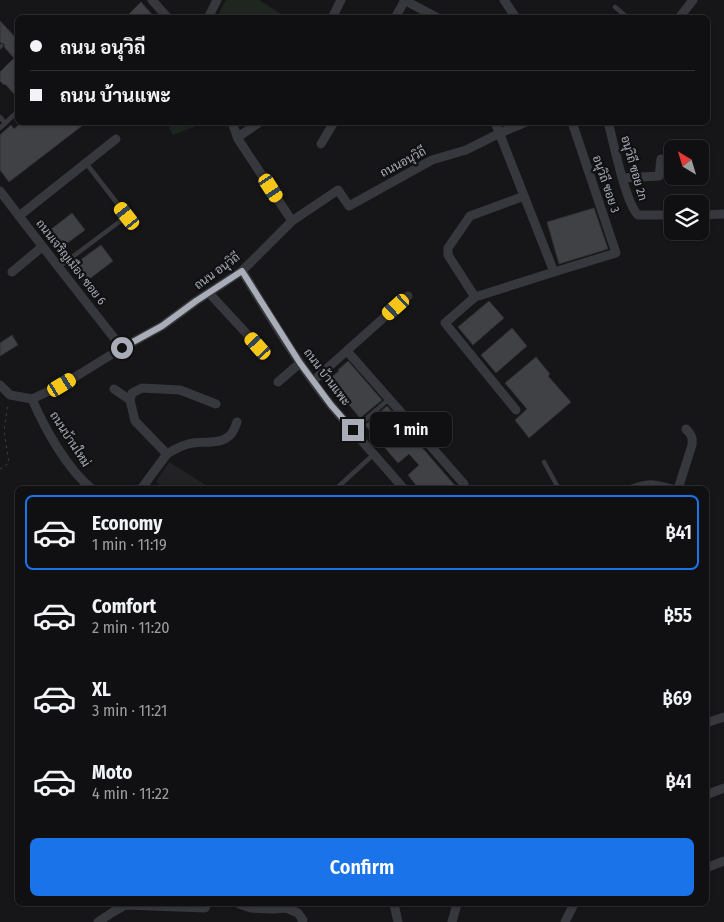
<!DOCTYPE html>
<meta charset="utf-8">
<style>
body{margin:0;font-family:"Fira Sans Condensed",Sarabun,sans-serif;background:#1e1e20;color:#f1f3f6;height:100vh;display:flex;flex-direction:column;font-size:19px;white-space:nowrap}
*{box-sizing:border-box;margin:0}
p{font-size:16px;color:#9c9d9f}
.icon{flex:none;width:28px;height:28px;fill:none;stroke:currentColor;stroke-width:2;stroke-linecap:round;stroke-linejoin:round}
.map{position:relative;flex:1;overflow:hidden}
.sheet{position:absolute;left:15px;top:486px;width:694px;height:420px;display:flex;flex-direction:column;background:#101012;border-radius:8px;box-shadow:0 1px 4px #0004,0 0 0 1px #303032}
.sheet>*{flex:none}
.top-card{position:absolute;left:15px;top:15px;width:695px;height:110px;border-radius:8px;box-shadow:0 1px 4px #0004,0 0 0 1px #303032;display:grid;align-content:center;height:110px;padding:0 15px;background:#101012}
.needle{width:32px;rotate:322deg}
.controls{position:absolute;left:664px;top:140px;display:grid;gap:10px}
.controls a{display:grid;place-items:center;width:45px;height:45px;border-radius:8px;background:#101012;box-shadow:0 1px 4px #0004,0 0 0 1px #303032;font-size:25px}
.end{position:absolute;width:22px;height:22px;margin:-11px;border:6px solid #a8adb8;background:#111;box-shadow:0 0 0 2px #111}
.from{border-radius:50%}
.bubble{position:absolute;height:35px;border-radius:8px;background:#101012;box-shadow:0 1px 4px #0004,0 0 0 1px #303032;font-size:16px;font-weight:600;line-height:35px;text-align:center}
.car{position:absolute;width:15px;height:30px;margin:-15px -8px;border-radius:6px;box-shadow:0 0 4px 1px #0007;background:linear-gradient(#f5c518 24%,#345 0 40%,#f5c518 0 76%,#345 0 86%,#f5c518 0)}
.top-card b{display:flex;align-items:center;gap:18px;height:48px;font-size:19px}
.top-card b+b{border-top:1px solid #303032}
.top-card i{width:12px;height:12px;background:#f1f3f6}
ul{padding:9px 0 0;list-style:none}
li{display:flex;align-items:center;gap:15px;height:75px;margin:0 10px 8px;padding:0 5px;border:2px solid transparent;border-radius:8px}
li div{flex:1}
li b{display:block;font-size:19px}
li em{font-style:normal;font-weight:600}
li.selected{border-color:#1a73e8}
li>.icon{width:45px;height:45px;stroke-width:1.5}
.action{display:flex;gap:10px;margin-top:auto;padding:10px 15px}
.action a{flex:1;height:58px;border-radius:8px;background:#1a73e8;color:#fff;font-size:20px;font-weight:600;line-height:58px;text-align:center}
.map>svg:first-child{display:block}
.built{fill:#222225}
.green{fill:#1e261f}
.building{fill:#404145;stroke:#303034}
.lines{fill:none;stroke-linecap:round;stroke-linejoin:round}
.path{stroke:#3d3f44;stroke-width:1;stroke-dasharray:2.5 4;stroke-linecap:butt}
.lane{stroke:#37383d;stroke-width:4.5}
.street{stroke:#37383d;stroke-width:9}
.route{stroke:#a8adb8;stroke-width:6}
.labels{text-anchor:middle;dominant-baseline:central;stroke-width:4.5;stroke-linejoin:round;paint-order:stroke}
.street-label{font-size:12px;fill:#a8adb8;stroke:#111113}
</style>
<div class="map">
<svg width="724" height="922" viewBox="0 0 724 922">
<rect width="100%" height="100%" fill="#161618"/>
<polygon class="built" points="169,462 212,489 166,489 156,482"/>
<g class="green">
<polygon points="226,0 259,0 286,17 217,17"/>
<polygon points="167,123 194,123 196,126 173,135"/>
</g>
<g class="building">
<polygon points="141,2 155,18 132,18 129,14"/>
<polygon points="0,21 18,40 18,98 5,84 4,85 0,81 0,72 14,58 5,48 4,44 0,42"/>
<polygon points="22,122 87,122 9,182 0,170 0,135 11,125 14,129"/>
<polygon points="594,208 608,249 559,264 547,222"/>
<polygon points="72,213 85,230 58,250 45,234"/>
<polygon points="101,245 113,261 84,283 72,266"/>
<polygon points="489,301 504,318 473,345 458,327"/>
<polygon points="512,328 527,346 496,373 481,355"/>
<polygon points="12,335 18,345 0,356 0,343"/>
<polygon points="536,357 550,374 548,376 571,402 529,438 515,420 527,409 505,383"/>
<polygon points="348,361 382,400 360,418 328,380 339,371 338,370"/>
<polygon points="387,406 419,443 419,444 458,489 419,489 408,475 419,465 409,454 398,463 365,425"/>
</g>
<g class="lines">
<g class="path">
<polyline points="601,183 614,180"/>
<polyline points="0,469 9,463 4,431 8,403"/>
</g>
<g class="lane">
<polyline points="615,7 628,18"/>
<polyline points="0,47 1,46"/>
<polyline points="0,117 5,123"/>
<polyline points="0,128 18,111"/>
<polyline points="59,267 127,216 86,163"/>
<polyline points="353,430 389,399"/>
<polyline points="544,462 559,489"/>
<polyline points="339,486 374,454"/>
</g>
<g class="street">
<polyline points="152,0 168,18"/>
<polyline points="404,0 438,18"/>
<polyline points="504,0 516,18"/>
<polyline points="208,18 217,0"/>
<polyline points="332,18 341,0"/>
<polyline points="395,18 405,0"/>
<polyline points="679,18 693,0"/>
<polyline points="232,122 238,139 292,221"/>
<polyline points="495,122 554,272"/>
<path d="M608,122C614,143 625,202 638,215H672"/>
<polyline points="238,137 260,122"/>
<polyline points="321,144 334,122"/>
<polyline points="623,178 659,176 661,159"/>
<path d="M0,191C40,244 81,296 122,348"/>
<polyline points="700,215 724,214"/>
<polyline points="19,216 116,139"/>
<path d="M242,271C270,316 297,363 331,405C355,434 380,461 404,489"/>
<polyline points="12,272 42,247"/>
<polyline points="209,293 258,346"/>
<polyline points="475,297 554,272 616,253 572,122"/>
<polyline points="347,351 464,484"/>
<polyline points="313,381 408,296"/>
<polyline points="278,382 300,363"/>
<polyline points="0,385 10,395 32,399"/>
<polyline points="114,389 130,400"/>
<polyline points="32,399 62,385 122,348 162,326 196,301 242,271 292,221 338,190 349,206 432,160 466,150 500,133 526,122"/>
<path d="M32,399C45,429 67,469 92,489"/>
<polyline points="516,410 445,323 475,297 448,255 448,248 470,216 524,196"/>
<path d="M167,454C175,449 184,444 193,443C206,441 223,445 232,433C234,430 236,425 237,422"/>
<polyline points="141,489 167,454 135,421 130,400 132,393 142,388 180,390 216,404"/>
<path d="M632,489C650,483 655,484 672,489"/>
<path d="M678,489L692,445C693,437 691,434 686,429"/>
<polyline points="706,723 724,717"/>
<polyline points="706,795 724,788"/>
<polyline points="706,868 724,861"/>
<polyline points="239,904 251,908 273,909 286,908 298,913 303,920 302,922"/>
<polyline points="394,904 398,922"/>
<polyline points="98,922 113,912 125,905 205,908 207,904"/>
<polyline points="452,922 457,904"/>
<polyline points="565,922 574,904"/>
</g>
</g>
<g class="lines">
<polyline class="route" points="122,348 162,326 196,301 242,271 300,363 331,405 353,430"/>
</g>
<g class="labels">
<g class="street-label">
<text transform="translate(403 162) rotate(-28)">ถนนอนุวิถี</text>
<text transform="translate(634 168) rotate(74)">อนุวิถี ซอย 2ก</text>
<text transform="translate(606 184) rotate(71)">อนุวิถี ซอย 3</text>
<text transform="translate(71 262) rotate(52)">ถนนเจริญเมือง ซอย 6</text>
<text transform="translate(217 271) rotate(-36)">ถนน อนุวิถี</text>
<text transform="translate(327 377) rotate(53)">ถนน บ้านแพะ</text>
<text transform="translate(70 439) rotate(57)">ถนนบ้านใหม่</text>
</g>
</g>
</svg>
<div class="controls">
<a><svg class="needle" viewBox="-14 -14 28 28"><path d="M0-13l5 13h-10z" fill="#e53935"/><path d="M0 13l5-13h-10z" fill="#9c9d9f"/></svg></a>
<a><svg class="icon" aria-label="layers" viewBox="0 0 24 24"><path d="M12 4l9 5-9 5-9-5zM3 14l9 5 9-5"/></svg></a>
</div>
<i class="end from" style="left:122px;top:348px"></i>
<i class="end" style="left:353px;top:430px"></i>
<div class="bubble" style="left:370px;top:412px;width:82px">1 min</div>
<i class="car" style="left:271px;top:188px;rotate:147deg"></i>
<i class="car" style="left:127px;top:216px;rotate:322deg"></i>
<i class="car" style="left:396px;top:307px;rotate:228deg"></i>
<i class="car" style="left:258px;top:346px;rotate:318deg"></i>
<i class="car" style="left:62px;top:385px;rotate:59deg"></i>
<div class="top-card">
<b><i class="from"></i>ถนน อนุวิถี</b>
<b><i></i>ถนน บ้านแพะ</b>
</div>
<section class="sheet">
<ul>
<li class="selected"><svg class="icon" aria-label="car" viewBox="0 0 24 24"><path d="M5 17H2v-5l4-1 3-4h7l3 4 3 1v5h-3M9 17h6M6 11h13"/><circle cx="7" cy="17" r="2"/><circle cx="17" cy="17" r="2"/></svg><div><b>Economy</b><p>1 min · 11:19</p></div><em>฿41</em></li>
<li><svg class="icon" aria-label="car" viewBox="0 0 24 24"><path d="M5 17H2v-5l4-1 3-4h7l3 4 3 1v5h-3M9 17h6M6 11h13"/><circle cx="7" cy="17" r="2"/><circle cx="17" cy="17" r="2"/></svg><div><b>Comfort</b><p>2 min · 11:20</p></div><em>฿55</em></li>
<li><svg class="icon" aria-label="car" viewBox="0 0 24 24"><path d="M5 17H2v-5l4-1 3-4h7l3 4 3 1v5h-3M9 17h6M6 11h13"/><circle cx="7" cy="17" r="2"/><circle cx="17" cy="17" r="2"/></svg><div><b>XL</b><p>3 min · 11:21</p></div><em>฿69</em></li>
<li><svg class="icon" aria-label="car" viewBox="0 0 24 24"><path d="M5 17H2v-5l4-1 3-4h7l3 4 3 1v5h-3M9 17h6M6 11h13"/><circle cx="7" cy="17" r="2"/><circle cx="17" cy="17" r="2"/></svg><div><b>Moto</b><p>4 min · 11:22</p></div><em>฿41</em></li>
</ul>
<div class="action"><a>Confirm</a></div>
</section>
</div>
